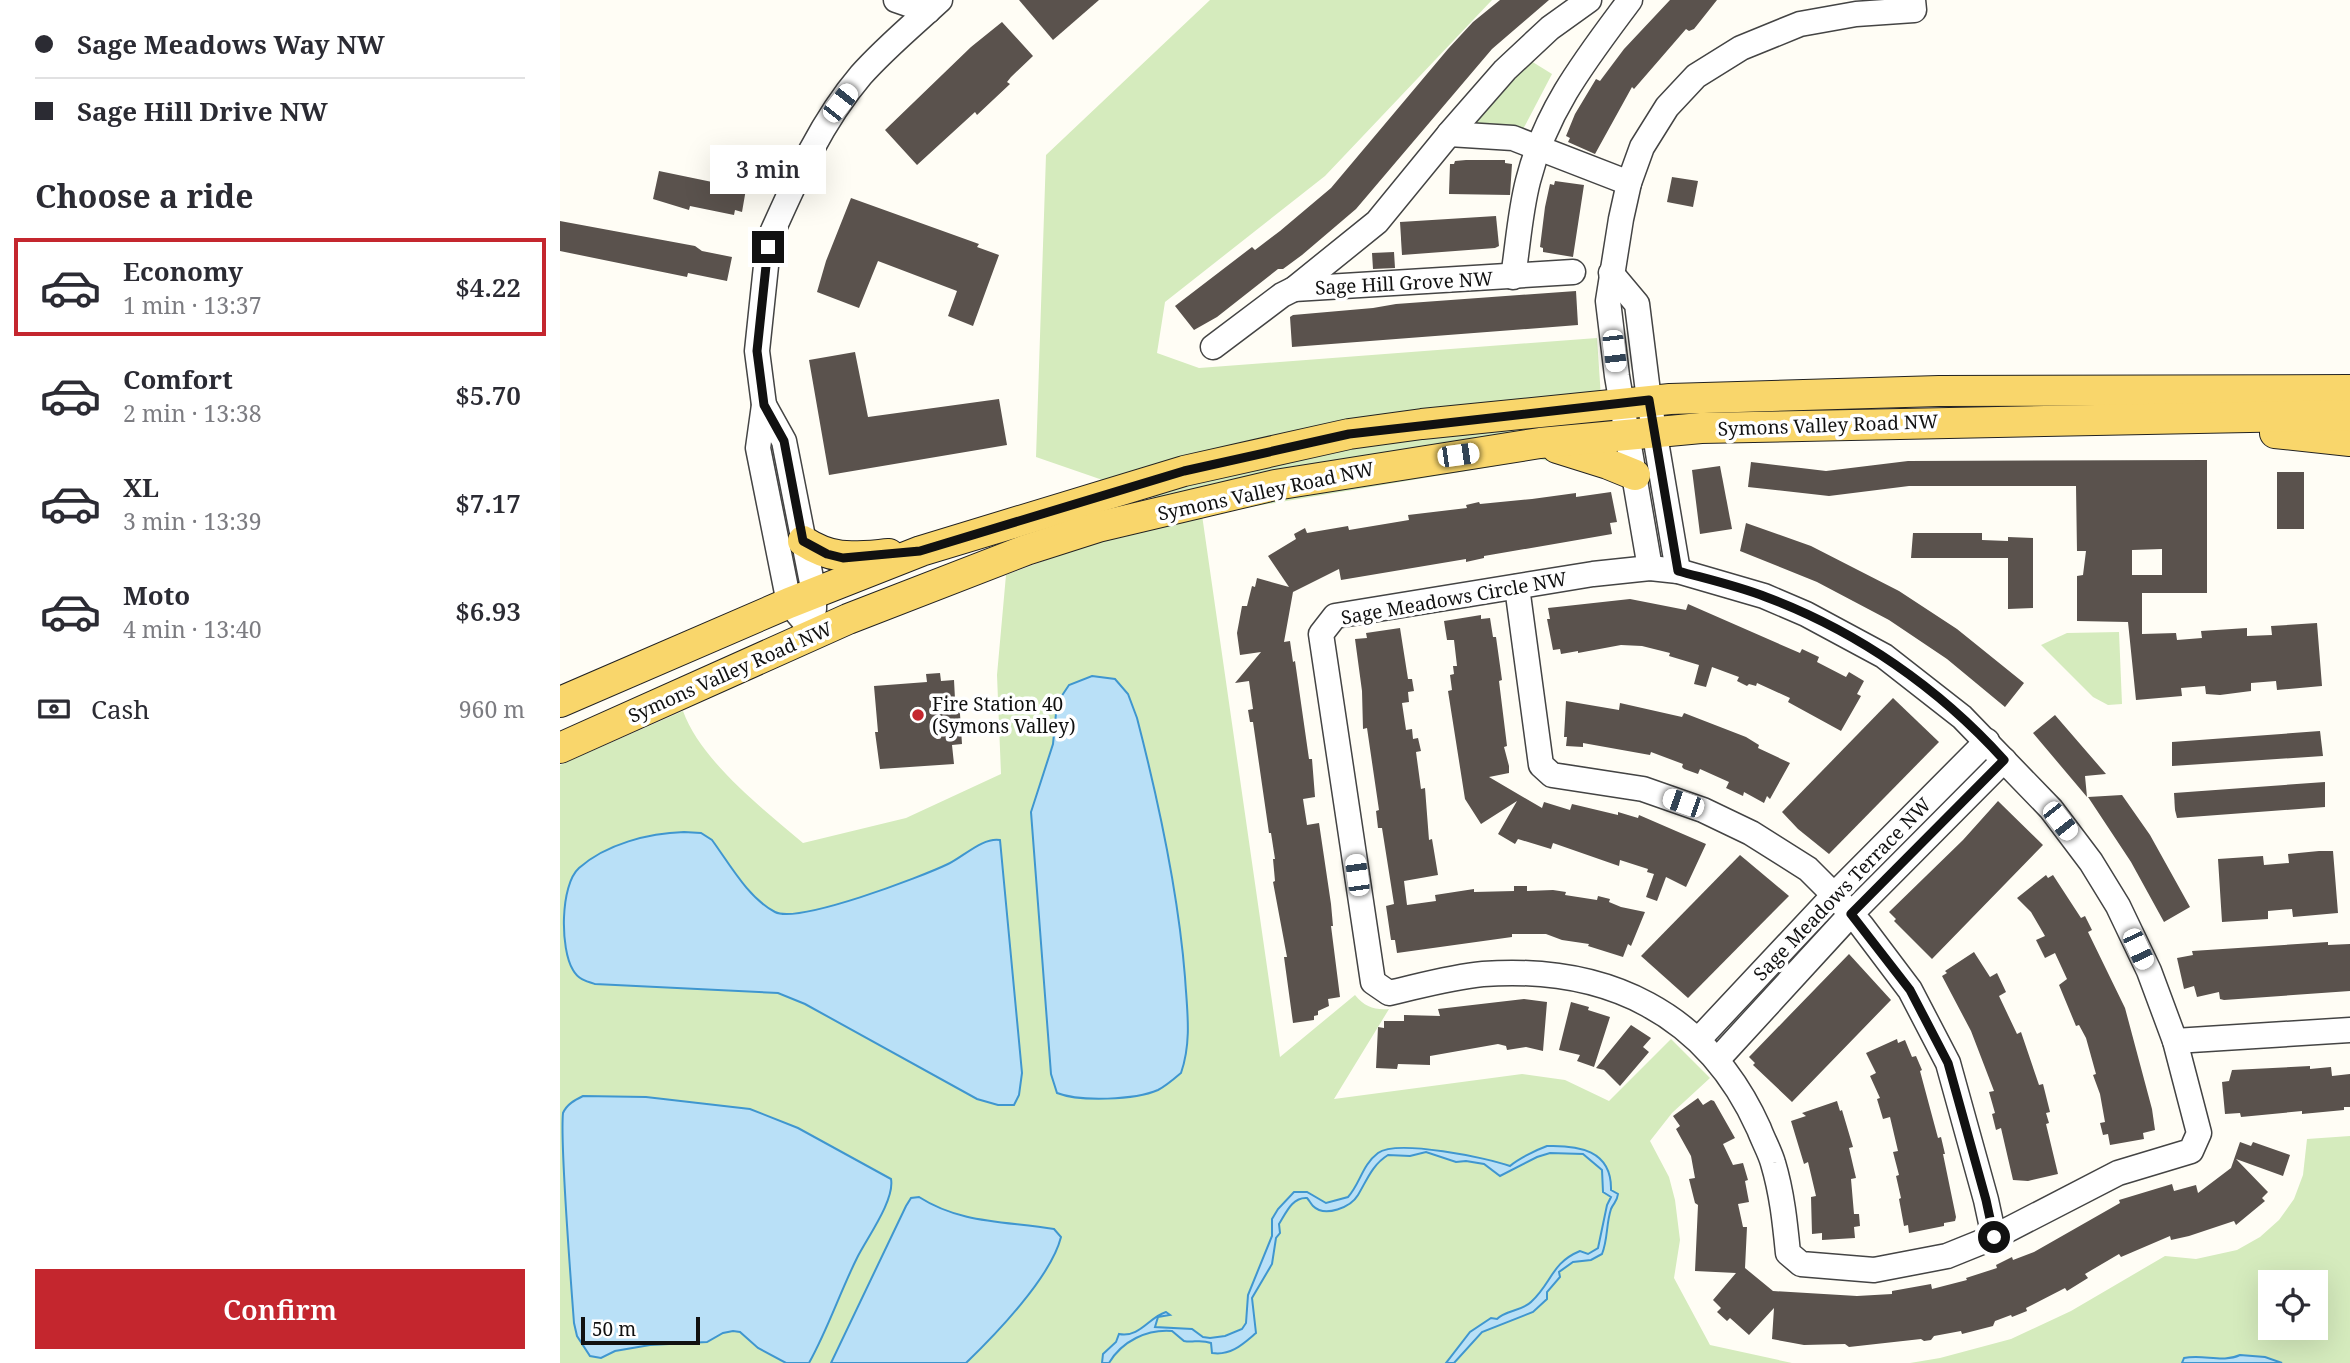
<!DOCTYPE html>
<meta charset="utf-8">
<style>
body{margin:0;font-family:"Noto Serif",serif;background:#f2f2f3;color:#2b2b33;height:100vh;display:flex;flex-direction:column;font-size:26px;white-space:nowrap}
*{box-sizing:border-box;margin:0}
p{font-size:23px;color:#7c7c81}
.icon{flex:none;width:38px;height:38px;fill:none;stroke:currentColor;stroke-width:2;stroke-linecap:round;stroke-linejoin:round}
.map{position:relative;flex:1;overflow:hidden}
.side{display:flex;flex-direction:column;background:#fff;width:560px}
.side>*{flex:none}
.banner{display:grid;align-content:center;height:154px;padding:0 35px;background:#fff}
.fabs{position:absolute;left:1698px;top:1270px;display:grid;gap:14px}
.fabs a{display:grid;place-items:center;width:70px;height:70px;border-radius:0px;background:#fff;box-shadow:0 7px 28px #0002;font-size:35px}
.scale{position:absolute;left:21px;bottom:18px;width:119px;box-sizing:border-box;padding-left:7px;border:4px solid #111;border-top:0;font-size:19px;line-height:24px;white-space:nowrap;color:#111;-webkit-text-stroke:5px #fff;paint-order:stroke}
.end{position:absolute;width:32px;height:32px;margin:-16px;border:9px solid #111;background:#fff;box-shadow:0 0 0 4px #fff}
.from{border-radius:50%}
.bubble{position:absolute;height:49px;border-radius:0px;background:#fff;box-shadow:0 7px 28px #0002;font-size:23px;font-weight:600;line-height:49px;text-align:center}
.car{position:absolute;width:21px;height:42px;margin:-21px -10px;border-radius:9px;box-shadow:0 0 5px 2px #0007;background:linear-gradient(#fff 24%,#345 0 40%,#fff 0 76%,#345 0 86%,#fff 0)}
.banner b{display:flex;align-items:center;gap:24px;height:66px;font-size:26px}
.banner b+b{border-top:2px solid #e1e1e2}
.banner i{width:18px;height:18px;background:#2b2b33}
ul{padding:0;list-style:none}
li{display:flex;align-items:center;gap:21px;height:98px;margin:0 14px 10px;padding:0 21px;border:4px solid transparent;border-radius:0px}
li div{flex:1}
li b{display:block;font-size:26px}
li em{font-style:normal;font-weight:600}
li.current{border-color:#c4262e}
li>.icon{width:63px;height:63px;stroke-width:1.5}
h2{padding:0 35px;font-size:32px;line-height:84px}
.pay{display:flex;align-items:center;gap:18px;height:77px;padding:0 35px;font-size:26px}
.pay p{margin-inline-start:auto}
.button{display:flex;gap:14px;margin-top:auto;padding:14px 35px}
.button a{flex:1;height:80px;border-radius:0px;background:#c4262e;color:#fff;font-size:28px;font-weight:600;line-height:80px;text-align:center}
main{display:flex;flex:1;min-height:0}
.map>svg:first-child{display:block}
.green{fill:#d5ebbd;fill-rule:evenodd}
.water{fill:#b9e0f7;stroke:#3f96cf;stroke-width:2}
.building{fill:#5a524d;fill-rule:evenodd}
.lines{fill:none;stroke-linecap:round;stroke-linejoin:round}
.minor-casing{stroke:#444;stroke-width:27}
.major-casing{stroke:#222;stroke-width:32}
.minor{stroke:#fff;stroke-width:24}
.major{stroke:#f9d66b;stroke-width:30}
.route{stroke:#111;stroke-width:9}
.poi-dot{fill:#c4262e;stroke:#fff;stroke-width:2.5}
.labels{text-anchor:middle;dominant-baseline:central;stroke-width:7;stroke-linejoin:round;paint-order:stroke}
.street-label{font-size:19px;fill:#111;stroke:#fff}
.poi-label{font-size:19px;fill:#111;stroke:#fff;text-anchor:start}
</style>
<main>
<section class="side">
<div class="banner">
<b><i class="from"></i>Sage Meadows Way NW</b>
<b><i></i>Sage Hill Drive NW</b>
</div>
<h2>Choose a ride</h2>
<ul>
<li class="current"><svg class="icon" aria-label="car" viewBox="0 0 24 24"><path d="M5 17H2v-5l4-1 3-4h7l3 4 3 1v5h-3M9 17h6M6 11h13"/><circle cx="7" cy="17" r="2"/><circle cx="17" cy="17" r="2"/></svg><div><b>Economy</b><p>1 min · 13:37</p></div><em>$4.22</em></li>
<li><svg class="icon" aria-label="car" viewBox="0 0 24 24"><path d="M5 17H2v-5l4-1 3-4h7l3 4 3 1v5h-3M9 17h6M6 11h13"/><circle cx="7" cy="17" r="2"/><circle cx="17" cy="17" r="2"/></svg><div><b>Comfort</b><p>2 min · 13:38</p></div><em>$5.70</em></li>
<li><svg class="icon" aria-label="car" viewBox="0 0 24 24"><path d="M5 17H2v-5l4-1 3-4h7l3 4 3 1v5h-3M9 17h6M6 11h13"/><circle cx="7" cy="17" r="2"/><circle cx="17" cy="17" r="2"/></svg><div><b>XL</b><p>3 min · 13:39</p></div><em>$7.17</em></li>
<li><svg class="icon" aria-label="car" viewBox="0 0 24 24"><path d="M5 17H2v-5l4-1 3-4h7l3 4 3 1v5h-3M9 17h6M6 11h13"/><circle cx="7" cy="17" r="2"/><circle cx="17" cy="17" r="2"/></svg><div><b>Moto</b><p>4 min · 13:40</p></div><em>$6.93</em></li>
</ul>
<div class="pay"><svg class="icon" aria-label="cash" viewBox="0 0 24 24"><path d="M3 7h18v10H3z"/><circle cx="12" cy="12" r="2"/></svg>Cash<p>960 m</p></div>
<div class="button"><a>Confirm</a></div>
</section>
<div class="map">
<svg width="1790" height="1363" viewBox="0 0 1790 1363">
<rect width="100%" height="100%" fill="#fffdf5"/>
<g class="green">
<path d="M650,0H932L765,176L605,302L597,353L639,368L1037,338L1046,472L978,459L642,515L720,1057L795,995C805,1007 814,1010 829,1009L774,1099L962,1074L1005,1080L1049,1101L1111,1039L1150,1078L1112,1113L1090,1141L1109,1177L1115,1200L1120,1240L1114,1278L1150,1345L1232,1363H0V765L123,711C141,761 203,809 243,843L346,818L441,774L437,675L446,575L521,547L641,514L476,457L486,155Z"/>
<polygon points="971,61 992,74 960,135 902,129"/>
<polygon points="1559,632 1562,704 1548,705 1533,697 1481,645 1507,633"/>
<path d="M1790,1136V1363H1350L1380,1358L1451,1339L1511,1311L1605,1256L1636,1259L1677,1250L1700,1237L1719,1220L1734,1199L1743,1175L1747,1139ZM1710,1283H1755V1328H1710Z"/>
</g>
<g class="water">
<path d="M532,676L555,679L568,694L577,718C599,803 618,890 625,977C627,1010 632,1041 621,1073C614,1079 606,1086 598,1090C575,1100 520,1102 497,1093L491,1074L471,812L493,744L497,703L509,685Z"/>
<path d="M124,832L141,833L152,840C169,863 188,898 215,912C238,924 361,877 388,864C403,857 423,837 440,840L462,1073L459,1095L454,1105H438L417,1099L245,1004L218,993L35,984C25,981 18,979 13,970C0,949 0,885 19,868C46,844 89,833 124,832Z"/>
<path d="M23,1096L86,1097L190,1109L238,1128L331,1179C335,1200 307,1238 297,1258C280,1292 268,1329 249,1363H226L198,1348L180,1332L173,1331L163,1333L147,1342L90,1345L55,1351L41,1358L30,1356L17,1336L14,1323C11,1283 0,1143 3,1113C7,1104 15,1100 23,1096Z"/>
<path d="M987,1146C1018,1145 1052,1150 1051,1190L1058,1194C1057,1202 1054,1202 1051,1209C1046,1224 1048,1239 1042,1254L1031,1260L1013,1262L999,1272L1000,1277L987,1292V1299L973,1312L922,1332L894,1363H886L910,1332L931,1318L937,1319C946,1310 962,1311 971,1302C992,1283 991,1263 1020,1251L1028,1254L1038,1248L1047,1205L1051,1197L1043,1192L1042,1170L1023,1154L990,1153L977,1157L940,1176L924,1164L906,1161L896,1162L866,1152L850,1156L828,1155C812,1165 807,1180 798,1195C791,1207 765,1218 753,1206C751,1204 749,1200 747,1198C732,1197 726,1213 719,1224L720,1233L716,1238L712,1264L692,1298L696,1333C683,1344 671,1356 652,1353L651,1343C640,1339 633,1343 624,1341L612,1331C587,1329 562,1341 549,1363H542L543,1354L556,1342L559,1334C580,1338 589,1317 606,1312L610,1315L598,1317L595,1327L632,1329L643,1337L650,1338L665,1336L682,1329L686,1323L688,1295L712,1236V1219L718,1209L734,1192H747L766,1203L788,1197C800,1184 802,1165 818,1153C837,1139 928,1158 950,1166C958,1159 976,1150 987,1146Z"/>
<path d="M359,1197C401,1224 446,1221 494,1229L501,1237C491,1277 436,1334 406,1363H271L346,1206L351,1198Z"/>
<path d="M1680,1355L1705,1357L1722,1363H1622L1624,1358C1643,1354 1663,1363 1680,1355Z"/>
</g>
<g class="building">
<polygon points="459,0 539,0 493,40"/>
<polygon points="940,0 989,0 932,49 796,209 742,255 723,269 718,269 657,317 634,330 615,306 692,247 695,250 720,231 771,188 888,49 913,22"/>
<polygon points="1110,0 1157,0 1134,29 1129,31 1126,29 1074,89 1072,87 1035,154 1008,142 1010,138 1006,136 1015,114 1036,79 1040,81 1064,49"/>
<polygon points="442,22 473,56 451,77 447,82 450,84 417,115 415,112 357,165 325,130 411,47"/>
<polygon points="906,160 945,160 945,163 952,164 950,195 889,194 890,164 894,164 895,161"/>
<polygon points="99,171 186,189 182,212 175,210 174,215 130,206 129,210 93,199"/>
<polygon points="1112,177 1138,181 1133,207 1107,202"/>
<polygon points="995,181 1024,185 1013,257 983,252 983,248 980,247 985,207 990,184 994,185"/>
<polygon points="291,198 419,244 417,247 439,255 413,326 388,316 397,291 318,261 299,308 257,292 266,261"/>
<polygon points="936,216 939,246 935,248 842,255 840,222"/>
<polygon points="0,221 135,246 142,251 172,257 167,281 128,273 127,277 0,251"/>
<polygon points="834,252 835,268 813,269 812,253"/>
<polygon points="1016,291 1018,325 732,347 730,317 733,315 813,308 836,304"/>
<polygon points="295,352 308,417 439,399 447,445 269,475 249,360"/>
<path d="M1647,460V593H1582V634L1616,633L1617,640L1642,638L1641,631L1687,628V636L1712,635L1711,626L1757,623L1762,686L1717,690L1716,681L1691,683V691L1660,695L1646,694L1645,686L1621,688L1622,696L1576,700L1568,622L1517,621V576L1523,575L1526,551H1517L1516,486H1349L1269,496L1188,487L1191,462L1266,471L1348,461ZM1602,549V575H1572V550Z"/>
<polygon points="1160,466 1172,529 1140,534 1132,470"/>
<rect x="1717" y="472" width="27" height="57"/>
<polygon points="1051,492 1057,522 1050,523 1052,534 924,556 924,558 906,562 906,559 781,580 779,569 733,592 724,642 730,641 733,662 735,661 749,759 752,759 755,797 743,799 747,825 759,823 771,904 773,926 771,926 780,997 768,999 769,1006 758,1011 758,1015 754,1016 754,1020 733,1023 724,957 727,957 713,882 715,881 713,859 715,859 711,833 709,833 693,722 690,722 688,710 693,709 689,681 675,683 701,652 680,655 677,633 682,606 687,606 692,586 695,587 697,578 729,587 708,556 736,539 734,534 745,528 747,533 788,526 789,530 849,520 848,515 907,508 906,505 919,502 920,504 972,499 1016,493 1016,497"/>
<polygon points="1186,523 1251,546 1339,591 1397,629 1464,683 1445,707 1387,659 1329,620 1257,582 1180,551"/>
<polygon points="1353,533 1422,533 1422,540 1448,541 1448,537 1473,538 1473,608 1448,609 1448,558 1351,558"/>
<polygon points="1070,599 1126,610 1128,604 1240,653 1242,649 1259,657 1257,662 1286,677 1289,672 1304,681 1297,694 1301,696 1281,731 1228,702 1230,698 1197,683 1196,686 1189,684 1187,686 1177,681 1179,677 1152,667 1146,687 1134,684 1139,665 1109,656 1110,653 1082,646 1061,645 1018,653 1018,651 1001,654 1000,649 993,650 987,619 990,619 988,608"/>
<polygon points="921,615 921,619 930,618 933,637 936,637 942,680 939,681 947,746 944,747 949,766 949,773 929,777 982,808 984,802 1010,810 1012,804 1058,815 1058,812 1078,818 1079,815 1146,844 1126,887 1106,877 1097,901 1086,897 1094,874 1087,872 1088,869 1060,860 1059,866 993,843 991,849 958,839 955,844 938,834 957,801 921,824 905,799 888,691 892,690 890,675 894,674 893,666 897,666 894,640 887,640 884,621"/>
<polygon points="840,628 848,679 852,679 854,691 848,692 849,702 842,703 846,730 852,729 853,739 858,738 861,751 856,752 861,789 865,788 869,840 872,839 878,875 844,881 847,905 876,901 875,895 914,889 914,892 954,891 954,886 967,886 967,891 993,890 1006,892 1005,895 1037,900 1038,896 1050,899 1049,902 1061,907 1085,912 1071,946 1068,944 1063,957 1028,946 1029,944 1002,940 986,934 952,934 952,937 837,953 835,940 831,940 826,906 834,904 822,828 818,828 816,811 819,810 807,728 803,729 802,691 795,639 807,638 806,633"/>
<polygon points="380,673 381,681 394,680 395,699 399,699 402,744 392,745 394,764 320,769 315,732 318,732 314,686 367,682 366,674"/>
<polygon points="1333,698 1379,742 1269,854 1238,829 1222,812"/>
<polygon points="1006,701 1059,710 1060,703 1122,717 1124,713 1186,737 1199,745 1198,748 1230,763 1210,799 1207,796 1204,803 1184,792 1183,796 1166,788 1169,782 1140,769 1138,774 1124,769 1122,767 1123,764 1091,752 1090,755 1023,743 1023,747 1006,746 1007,737 1004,737"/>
<polygon points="1495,715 1546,774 1525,776 1527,797 1473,733"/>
<polygon points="1760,731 1763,756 1612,766 1612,742"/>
<polygon points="1765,782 1765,807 1617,818 1615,810 1614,793"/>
<polygon points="1562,795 1590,835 1630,907 1604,922 1571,862 1528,797"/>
<polygon points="1438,801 1483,845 1372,959 1334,921 1336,919 1329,912 1403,840"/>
<polygon points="1759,851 1773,851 1778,913 1733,917 1732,909 1708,911 1708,919 1662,922 1658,859 1703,856 1704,865 1729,863 1728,854"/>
<polygon points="1180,855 1229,896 1128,998 1081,956"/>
<polygon points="1486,875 1488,878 1493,875 1521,918 1525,916 1532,930 1528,932 1565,1008 1592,1109 1595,1130 1583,1133 1584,1139 1550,1145 1548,1134 1543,1135 1540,1123 1545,1122 1540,1094 1533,1075 1536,1074 1526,1038 1519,1025 1516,1026 1499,985 1507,979 1495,953 1485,958 1476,940 1485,936 1471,912 1457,898"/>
<polygon points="1768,942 1768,945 1790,944 1790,991 1664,1000 1660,999 1659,992 1637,997 1634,986 1624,989 1617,958 1633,955 1632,951"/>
<polygon points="1414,952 1430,977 1437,973 1446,992 1439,996 1457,1034 1461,1032 1479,1085 1483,1084 1490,1112 1486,1113 1489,1123 1486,1124 1498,1174 1468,1181 1453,1180 1441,1128 1436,1130 1432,1114 1435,1113 1429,1092 1434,1091 1411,1031 1382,976 1387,973 1385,971"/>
<polygon points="1289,954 1331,1000 1232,1102 1193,1065 1195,1063 1189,1057"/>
<polygon points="964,999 987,1002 983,1051 966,1047 947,1050 946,1046 938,1044 870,1056 870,1065 838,1064 837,1069 816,1068 818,1027 824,1028 824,1021 844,1021 844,1015 880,1016 878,1009"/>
<polygon points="1011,1002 1029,1007 1028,1010 1050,1017 1034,1067 1017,1061 1020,1055 999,1050"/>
<polygon points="1071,1025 1091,1038 1083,1047 1089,1052 1060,1086 1044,1070 1036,1068"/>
<polygon points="1337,1039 1338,1043 1345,1040 1352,1057 1356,1056 1362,1070 1360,1071 1378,1138 1381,1137 1385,1154 1383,1154 1396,1217 1395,1221 1384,1223 1384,1226 1349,1233 1348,1225 1344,1226 1339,1199 1341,1198 1336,1176 1339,1175 1333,1152 1338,1151 1330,1117 1323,1119 1317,1099 1320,1098 1310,1076 1316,1073 1306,1053"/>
<polygon points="1750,1066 1750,1069 1771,1067 1772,1076 1790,1074 1790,1107 1784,1107 1784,1110 1742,1114 1742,1111 1681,1117 1680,1113 1665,1114 1662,1082 1669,1081 1672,1070"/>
<polygon points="1138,1098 1143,1105 1151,1100 1154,1101 1175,1138 1163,1144 1173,1165 1183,1163 1188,1180 1185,1181 1189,1202 1178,1204 1183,1227 1187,1227 1185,1268 1213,1291 1297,1296 1332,1294 1332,1291 1371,1284 1372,1289 1407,1280 1406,1278 1437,1268 1436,1265 1452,1257 1453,1260 1474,1252 1560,1203 1559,1200 1612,1184 1614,1191 1636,1185 1638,1193 1671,1168 1680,1142 1691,1146 1693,1142 1730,1155 1723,1176 1676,1159 1708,1192 1702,1198 1705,1201 1676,1225 1674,1221 1629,1236 1611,1240 1610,1236 1561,1257 1559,1254 1525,1274 1528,1278 1507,1291 1505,1288 1466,1308 1467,1311 1452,1317 1451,1315 1435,1321 1433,1326 1402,1334 1401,1331 1374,1336 1371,1340 1364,1341 1361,1339 1289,1347 1285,1344 1244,1345 1212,1339 1214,1308 1189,1335 1170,1318 1167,1321 1157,1312 1161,1308 1153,1300 1176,1273 1135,1271 1138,1205 1135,1203 1129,1179 1135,1178 1131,1156 1116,1129 1120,1126 1113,1116"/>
<polygon points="1277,1101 1280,1111 1282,1110 1293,1147 1289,1148 1296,1178 1291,1179 1294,1214 1299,1214 1300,1226 1294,1227 1295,1238 1262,1240 1262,1233 1252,1234 1251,1197 1256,1196 1248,1162 1244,1164 1231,1121 1246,1116 1242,1113"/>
</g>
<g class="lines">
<g class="minor-casing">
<g id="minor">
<polyline points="336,0 368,11"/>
<polyline points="889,134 953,138 1069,183"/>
<polyline points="1051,273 1077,304 1089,400 1118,571"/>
<path d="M953,277C958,245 960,212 968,181C986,109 1027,58 1070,0"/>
<polyline points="734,289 1013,272"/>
<polyline points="653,347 722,295 734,289 817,222 889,134 945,70 990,28 1029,0"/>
<polyline points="204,405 224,441 254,593 254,609"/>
<path d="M1090,568L1118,571L1204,596L1246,614L1324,656L1402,717L1491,809L1531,862L1558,906L1589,971L1615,1041L1639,1133L1631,1151L1558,1173L1434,1237L1387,1256L1314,1270L1241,1264L1228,1253C1225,1223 1222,1193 1213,1163C1210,1152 1203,1140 1199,1129C1147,1013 1047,965 923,974C891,977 860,986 829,993L813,982L761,634L775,616L1033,574Z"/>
<polyline points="1090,568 1057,376 1048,301 1061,219 1069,183 1082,147 1107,107 1136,76 1181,48 1240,24 1296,14 1354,10 1353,0"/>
<polyline points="957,587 981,765 992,775 1083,789 1143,810 1191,833 1248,869 1274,895 1301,925 1350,990 1388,1063 1426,1200 1434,1237"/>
<path d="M255,634L229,603L198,448L204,405L197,351L208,247L211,235C236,179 261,122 301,75C325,48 354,24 380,0"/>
<polyline points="1139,1039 1274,895 1427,741"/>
<polyline points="1615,1041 1790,1030"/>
<polyline points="1158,1059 1291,914 1444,760"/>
</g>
</g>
<g class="major-casing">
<g id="major">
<polyline points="1715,433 1790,441"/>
<polyline points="997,448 1048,464 1075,475"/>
<path d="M243,541C274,561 293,557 329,554"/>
<polyline points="0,702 229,603 361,551 624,471 789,434 862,424 1110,399 1379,391 1790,390"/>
<polyline points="0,748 288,619 466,550 538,527 715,485 980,443 1141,428 1790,415"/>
</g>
</g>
<use href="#minor" class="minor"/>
<use href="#major" class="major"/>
</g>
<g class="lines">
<path class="route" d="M208,247L197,351L204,405L224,441L243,541L267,554L283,558L360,551L624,471L789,434L1089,400L1118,571C1147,579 1178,586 1206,597C1297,631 1379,688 1444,760L1291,914L1350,990L1388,1063L1426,1200L1434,1237"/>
</g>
<circle class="poi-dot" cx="358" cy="715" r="7"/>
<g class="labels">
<g class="street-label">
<text transform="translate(844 283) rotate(-3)">Sage Hill Grove NW</text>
<text transform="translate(1268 425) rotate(-2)">Symons Valley Road NW</text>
<text transform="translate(706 491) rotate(-12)">Symons Valley Road NW</text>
<text transform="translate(894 598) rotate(-10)">Sage Meadows Circle NW</text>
<text transform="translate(170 672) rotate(-24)">Symons Valley Road NW</text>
<text transform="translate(1282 889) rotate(-46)">Sage Meadows Terrace NW</text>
</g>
<g class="poi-label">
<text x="372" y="704">Fire Station 40<tspan x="372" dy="22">(Symons Valley)</tspan></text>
</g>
</g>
</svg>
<div class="fabs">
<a><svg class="icon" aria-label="locate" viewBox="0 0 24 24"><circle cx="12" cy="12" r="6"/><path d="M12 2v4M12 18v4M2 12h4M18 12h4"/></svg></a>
</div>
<div class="scale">50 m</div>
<i class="end from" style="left:1434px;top:1237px"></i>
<i class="end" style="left:208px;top:247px"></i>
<div class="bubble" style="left:150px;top:145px;width:116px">3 min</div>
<i class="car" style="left:280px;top:103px;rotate:38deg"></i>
<i class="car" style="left:1054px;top:351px;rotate:173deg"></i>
<i class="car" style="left:898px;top:455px;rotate:82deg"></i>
<i class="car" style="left:1123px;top:803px;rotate:289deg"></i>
<i class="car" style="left:1500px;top:821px;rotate:142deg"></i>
<i class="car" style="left:797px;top:875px;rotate:352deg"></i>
<i class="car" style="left:1578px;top:949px;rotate:155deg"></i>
</div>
</main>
